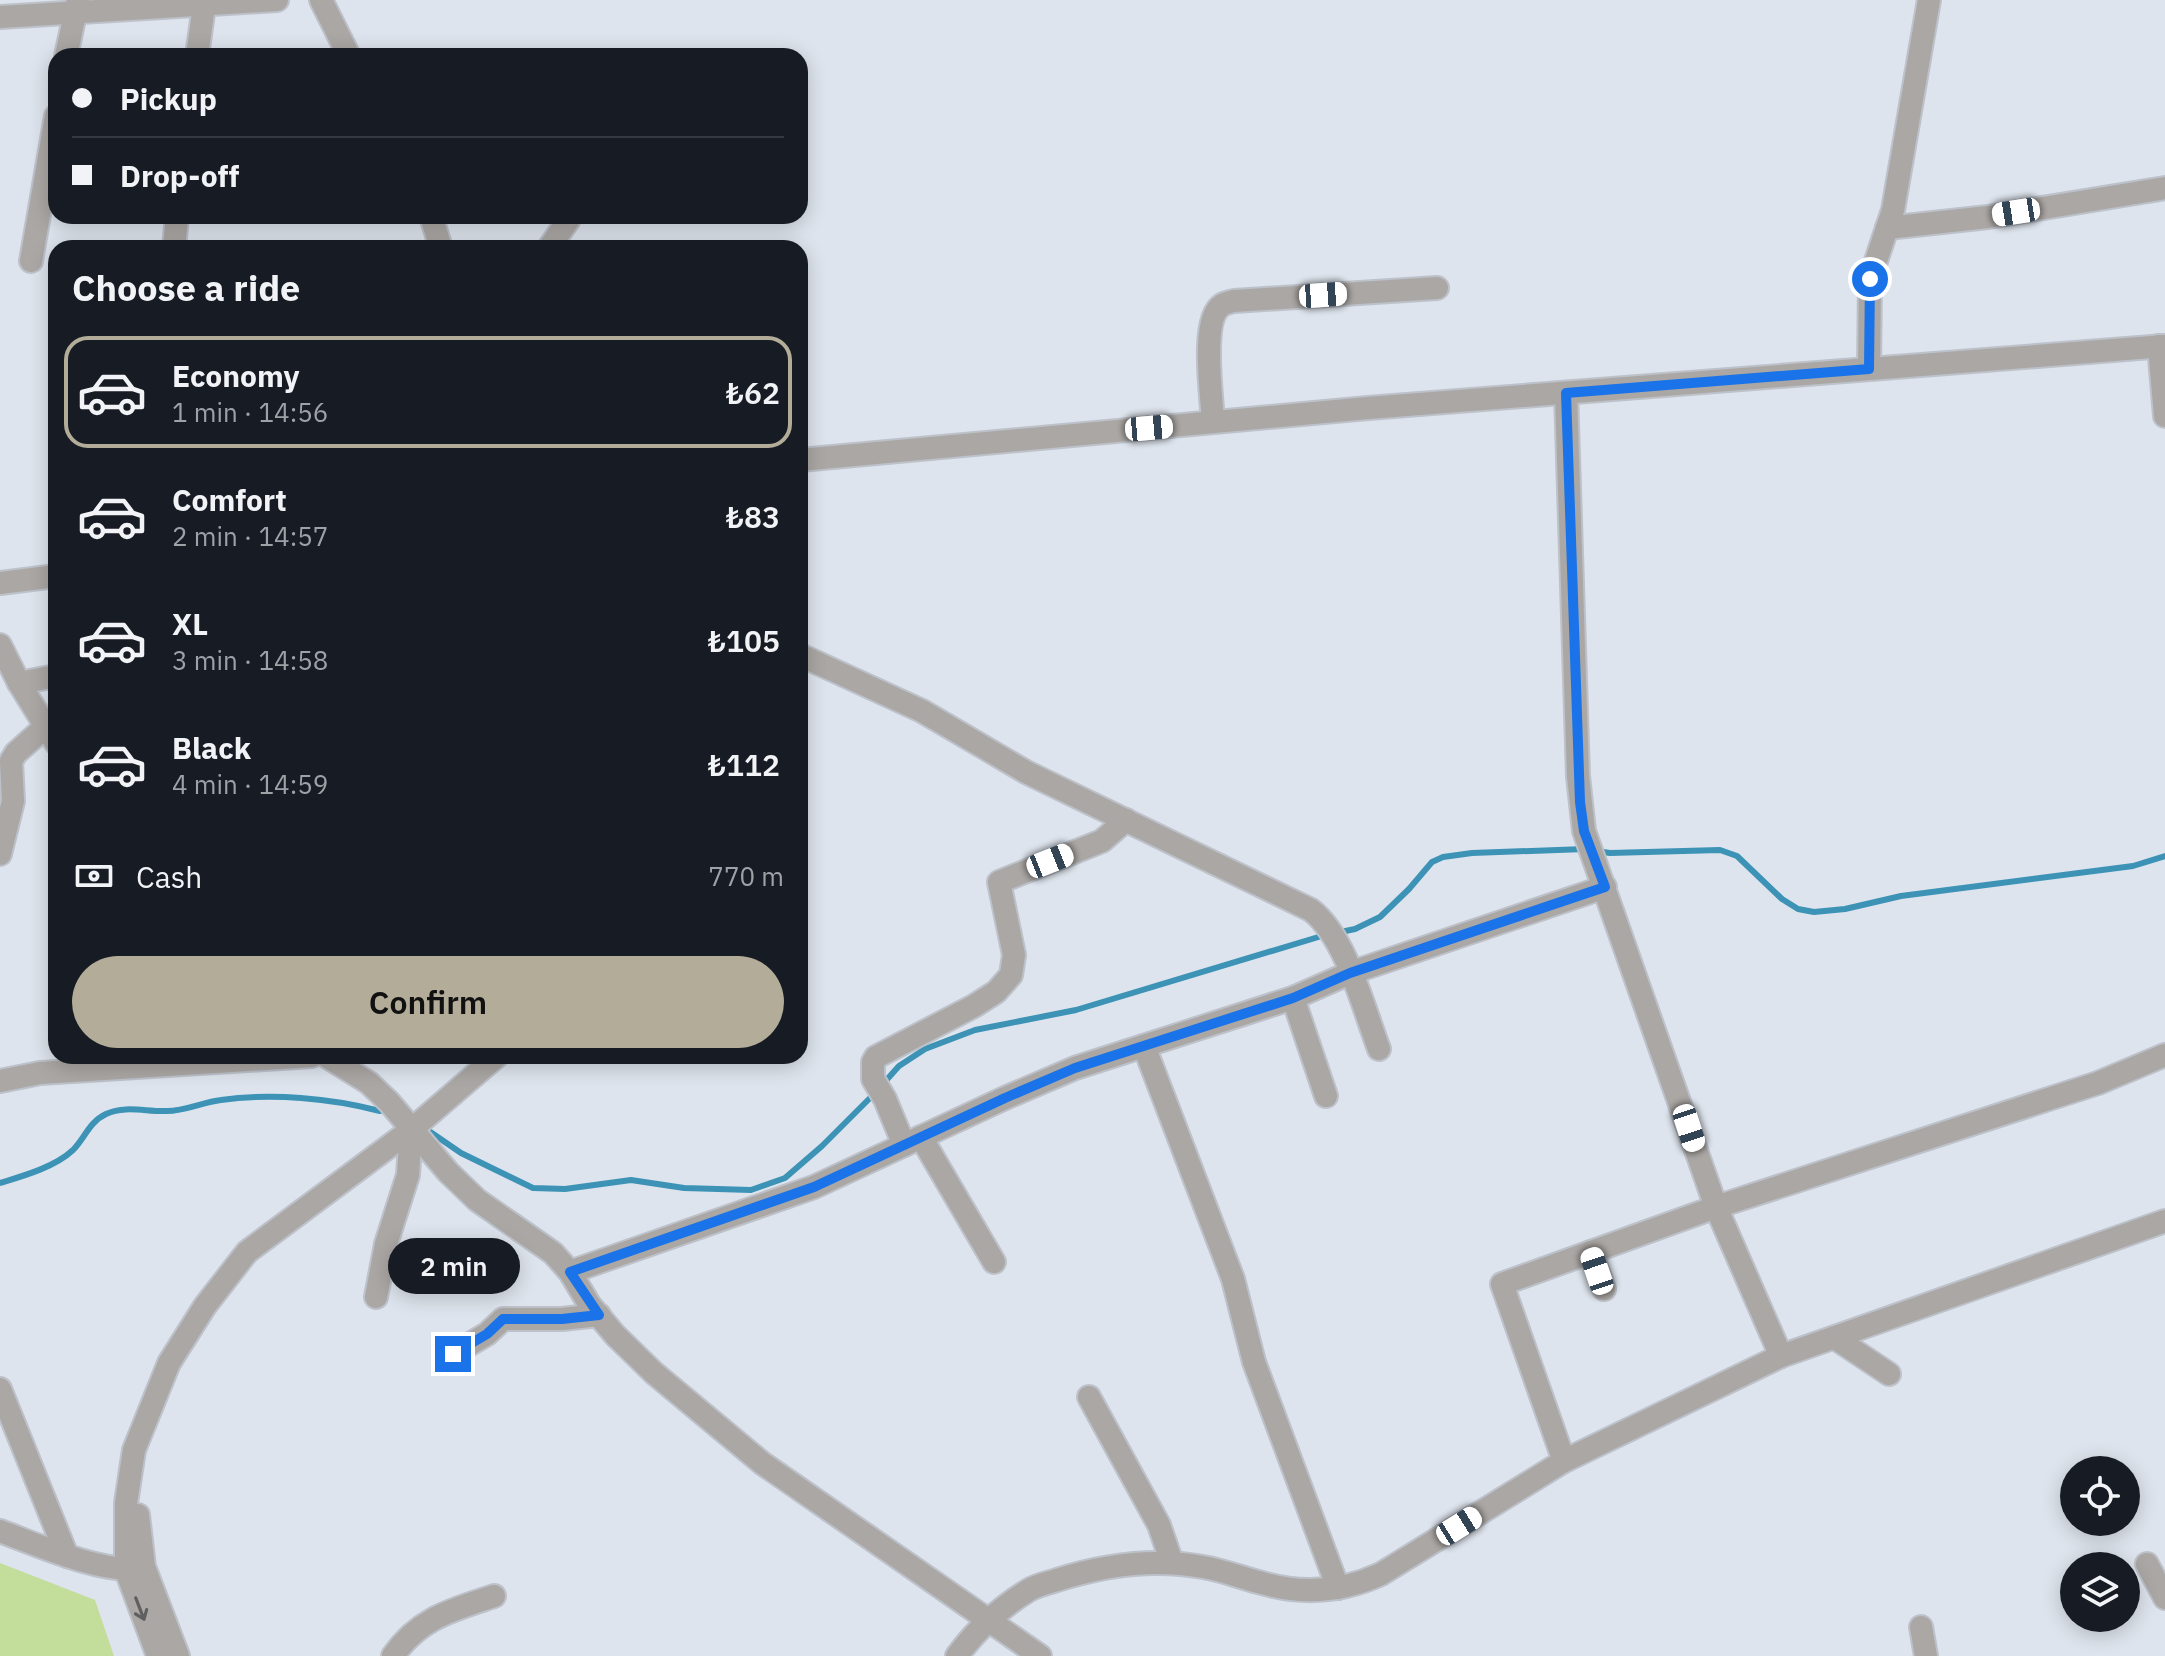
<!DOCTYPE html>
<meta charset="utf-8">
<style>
body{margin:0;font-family:"IBM Plex Sans",sans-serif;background:#242831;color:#f1f3f6;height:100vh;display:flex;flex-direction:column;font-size:30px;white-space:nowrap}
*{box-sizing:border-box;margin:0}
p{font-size:26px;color:#9ea1a6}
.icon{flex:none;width:44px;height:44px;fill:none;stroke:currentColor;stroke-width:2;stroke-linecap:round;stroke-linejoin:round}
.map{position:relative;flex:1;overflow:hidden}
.drawer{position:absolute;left:48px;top:240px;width:760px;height:824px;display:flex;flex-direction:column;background:#171b24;border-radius:24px;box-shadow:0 4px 20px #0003}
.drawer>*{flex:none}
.top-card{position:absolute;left:48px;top:48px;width:760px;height:176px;border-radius:24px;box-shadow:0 4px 20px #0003;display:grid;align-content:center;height:176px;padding:0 24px;background:#171b24}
.controls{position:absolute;left:2060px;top:1456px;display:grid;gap:16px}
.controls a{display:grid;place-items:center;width:80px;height:80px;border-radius:50%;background:#171b24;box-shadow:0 4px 20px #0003;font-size:40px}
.end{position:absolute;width:36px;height:36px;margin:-18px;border:10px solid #1a73e8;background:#fff;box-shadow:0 0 0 4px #fff}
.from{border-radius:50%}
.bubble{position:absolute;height:56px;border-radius:28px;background:#171b24;box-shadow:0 4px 20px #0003;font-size:26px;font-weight:600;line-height:56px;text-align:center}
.car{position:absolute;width:24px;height:48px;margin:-24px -12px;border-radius:10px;box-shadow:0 0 6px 2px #0007;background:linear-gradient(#fff 24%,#345 0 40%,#fff 0 76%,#345 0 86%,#fff 0)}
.top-card b{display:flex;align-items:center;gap:28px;height:76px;font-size:30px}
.top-card b+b{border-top:2px solid #363941}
.top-card i{width:20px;height:20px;background:#f1f3f6}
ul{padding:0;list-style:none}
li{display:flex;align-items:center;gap:24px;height:112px;margin:0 16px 12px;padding:0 8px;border:4px solid transparent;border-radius:24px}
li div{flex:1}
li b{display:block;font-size:30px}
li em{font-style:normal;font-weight:600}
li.active{border-color:#b2ac98}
li>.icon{width:72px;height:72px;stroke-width:1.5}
h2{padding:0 24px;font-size:36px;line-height:96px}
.pay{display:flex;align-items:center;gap:20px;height:88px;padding:0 24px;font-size:30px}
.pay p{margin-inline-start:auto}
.action{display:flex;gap:16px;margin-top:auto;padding:16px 24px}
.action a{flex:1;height:92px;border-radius:48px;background:#b2ac98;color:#111;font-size:32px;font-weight:600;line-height:92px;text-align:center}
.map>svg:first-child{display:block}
.green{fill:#c3dd9b}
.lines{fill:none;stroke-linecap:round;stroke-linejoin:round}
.stream{stroke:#3c93b6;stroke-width:6}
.minor-casing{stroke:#bcc1ca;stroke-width:26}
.minor{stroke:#aba7a4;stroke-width:22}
.oneway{stroke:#605f60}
.route{stroke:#1a73e8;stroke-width:10}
</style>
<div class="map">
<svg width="2165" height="1656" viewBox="0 0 2165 1656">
<rect width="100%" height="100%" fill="#dee4ed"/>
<polygon class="green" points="0,1563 95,1600 114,1656 0,1656"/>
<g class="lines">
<g class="stream">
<polyline points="1596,851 1610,853 1720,850 1737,856 1782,899 1798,909 1814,912 1845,909 1901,896 2133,866 2165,856"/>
<polyline points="1336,933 1355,929 1380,917 1409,889 1432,862 1443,857 1472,853 1585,849"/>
<polyline points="882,1085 899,1066 925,1049 975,1030 1076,1010 1325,935"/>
<polyline points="426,1129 461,1153 533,1188 565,1189 631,1180 684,1188 751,1190 785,1178 822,1146 875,1093"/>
<path d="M0,1183C23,1176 55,1167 73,1150C85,1138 89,1122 106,1114C126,1105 146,1112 167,1111C185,1111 203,1102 221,1100C272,1093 330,1098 380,1111"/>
</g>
<g class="minor-casing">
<g id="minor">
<polyline points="321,0 349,56"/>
<polyline points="0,17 277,0"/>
<polyline points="66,56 78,0"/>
<polyline points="197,56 204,6"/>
<polyline points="431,216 441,248"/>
<polyline points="1887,228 1988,217 2165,188"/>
<polyline points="174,248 177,216"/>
<polyline points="549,248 569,219"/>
<polyline points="31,261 56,116"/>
<polyline points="2159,346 2165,416"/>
<polyline points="1869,369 1870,279 1893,210 1929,0"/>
<polyline points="1566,393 1578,776 1584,831 1716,1207 1781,1356"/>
<path d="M1213,422C1212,398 1200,319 1222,305C1225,303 1230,302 1234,301L1437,288"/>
<polyline points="800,460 1368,408 2165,346"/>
<polyline points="0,583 56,576"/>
<polyline points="0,645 19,683 56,743"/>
<path d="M800,655L922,711L1026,772L1311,910C1346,937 1363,1007 1379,1049"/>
<polyline points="19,683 56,676"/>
<polyline points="0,854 13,801 11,761 16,753 45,727"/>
<polyline points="1293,998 1326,1096"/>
<polyline points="1144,1046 1233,1279 1254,1362 1338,1588"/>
<polyline points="326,1056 369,1083 389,1102 448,1172 477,1200 553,1253 570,1272 589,1304 615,1335 654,1373 762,1463 1040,1656"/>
<polyline points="0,1081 40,1073 312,1056"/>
<polyline points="921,1137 994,1262"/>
<polyline points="904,1145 885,1099 873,1079 873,1062 876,1057 974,1006 996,992 1011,975 1014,955 999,882 1102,841 1126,820"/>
<polyline points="1591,1252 1604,1289"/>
<polyline points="570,1272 814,1187 1005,1098 1075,1068 1293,998 1350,973 1605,887"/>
<polyline points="376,1297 386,1244 408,1175 411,1130"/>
<polyline points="1835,1338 1889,1374"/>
<polyline points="453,1354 487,1334 503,1319 562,1319 599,1315"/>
<polyline points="0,1389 67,1556"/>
<polyline points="1089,1397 1159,1525 1172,1563"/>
<polyline points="1564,1461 1502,1284 1716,1207 2098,1083 2165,1055"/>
<polyline points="138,1515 144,1567 178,1656"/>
<path d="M0,1531C35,1544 103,1574 139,1568"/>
<polyline points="2147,1564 2165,1598"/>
<polyline points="1921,1627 1926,1656"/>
<polyline points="158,1656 126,1570 126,1503 134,1450 169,1363 205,1306 247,1252 411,1130 497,1056"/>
<path d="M393,1656C419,1618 452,1610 494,1596"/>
<path d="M957,1656C976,1630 1001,1607 1029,1590C1037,1585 1048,1583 1057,1580C1104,1565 1154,1558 1203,1567C1222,1570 1242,1578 1262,1583C1303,1595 1342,1592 1381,1574L1564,1461L1781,1356L2165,1221"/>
</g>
</g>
<use href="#minor" class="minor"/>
</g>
<defs><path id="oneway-shaft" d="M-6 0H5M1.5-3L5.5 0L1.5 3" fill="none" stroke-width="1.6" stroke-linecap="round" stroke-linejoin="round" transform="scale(2)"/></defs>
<use class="oneway" href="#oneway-shaft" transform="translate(140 1609) rotate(69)"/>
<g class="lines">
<polyline class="route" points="453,1354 487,1334 503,1319 562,1319 599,1315 570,1272 814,1187 1005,1098 1075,1068 1293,998 1350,973 1605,887 1584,831 1580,802 1566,393 1869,369 1870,279"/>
</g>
</svg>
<div class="controls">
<a><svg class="icon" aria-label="locate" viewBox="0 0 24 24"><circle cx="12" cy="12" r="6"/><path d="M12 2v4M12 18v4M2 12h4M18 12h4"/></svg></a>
<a><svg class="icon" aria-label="layers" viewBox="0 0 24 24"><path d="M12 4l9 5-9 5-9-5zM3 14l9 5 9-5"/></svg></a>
</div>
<i class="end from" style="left:1870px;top:279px"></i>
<i class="end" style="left:453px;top:1354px"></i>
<div class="bubble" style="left:388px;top:1238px;width:132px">2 min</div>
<i class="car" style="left:2016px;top:212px;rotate:261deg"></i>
<i class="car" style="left:1323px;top:295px;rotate:86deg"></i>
<i class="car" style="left:1149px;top:428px;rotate:85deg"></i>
<i class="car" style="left:1050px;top:861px;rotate:68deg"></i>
<i class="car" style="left:1689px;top:1128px;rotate:162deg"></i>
<i class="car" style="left:1597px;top:1271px;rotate:341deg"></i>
<i class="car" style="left:1459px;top:1526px;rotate:58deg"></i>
<div class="top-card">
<b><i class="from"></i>Pickup</b>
<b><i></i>Drop-off</b>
</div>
<section class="drawer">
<h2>Choose a ride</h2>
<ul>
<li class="active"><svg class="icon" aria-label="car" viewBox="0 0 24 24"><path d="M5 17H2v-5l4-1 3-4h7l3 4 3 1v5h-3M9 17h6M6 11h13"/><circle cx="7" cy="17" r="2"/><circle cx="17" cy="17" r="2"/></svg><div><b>Economy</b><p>1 min · 14:56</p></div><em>₺62</em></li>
<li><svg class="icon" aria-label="car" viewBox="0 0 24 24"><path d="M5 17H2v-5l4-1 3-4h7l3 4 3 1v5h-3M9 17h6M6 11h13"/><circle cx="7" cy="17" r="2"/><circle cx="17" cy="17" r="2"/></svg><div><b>Comfort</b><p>2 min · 14:57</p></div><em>₺83</em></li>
<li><svg class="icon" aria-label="car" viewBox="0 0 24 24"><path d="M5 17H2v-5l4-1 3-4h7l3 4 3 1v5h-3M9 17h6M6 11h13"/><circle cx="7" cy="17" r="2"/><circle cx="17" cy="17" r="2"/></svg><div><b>XL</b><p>3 min · 14:58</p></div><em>₺105</em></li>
<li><svg class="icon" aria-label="car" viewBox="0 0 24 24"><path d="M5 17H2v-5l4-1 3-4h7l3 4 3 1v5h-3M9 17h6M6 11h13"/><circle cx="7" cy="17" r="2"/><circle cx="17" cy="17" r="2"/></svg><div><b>Black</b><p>4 min · 14:59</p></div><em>₺112</em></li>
</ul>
<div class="pay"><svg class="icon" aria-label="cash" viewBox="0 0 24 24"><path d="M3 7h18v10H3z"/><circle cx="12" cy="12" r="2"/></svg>Cash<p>770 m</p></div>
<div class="action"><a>Confirm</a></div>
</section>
</div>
